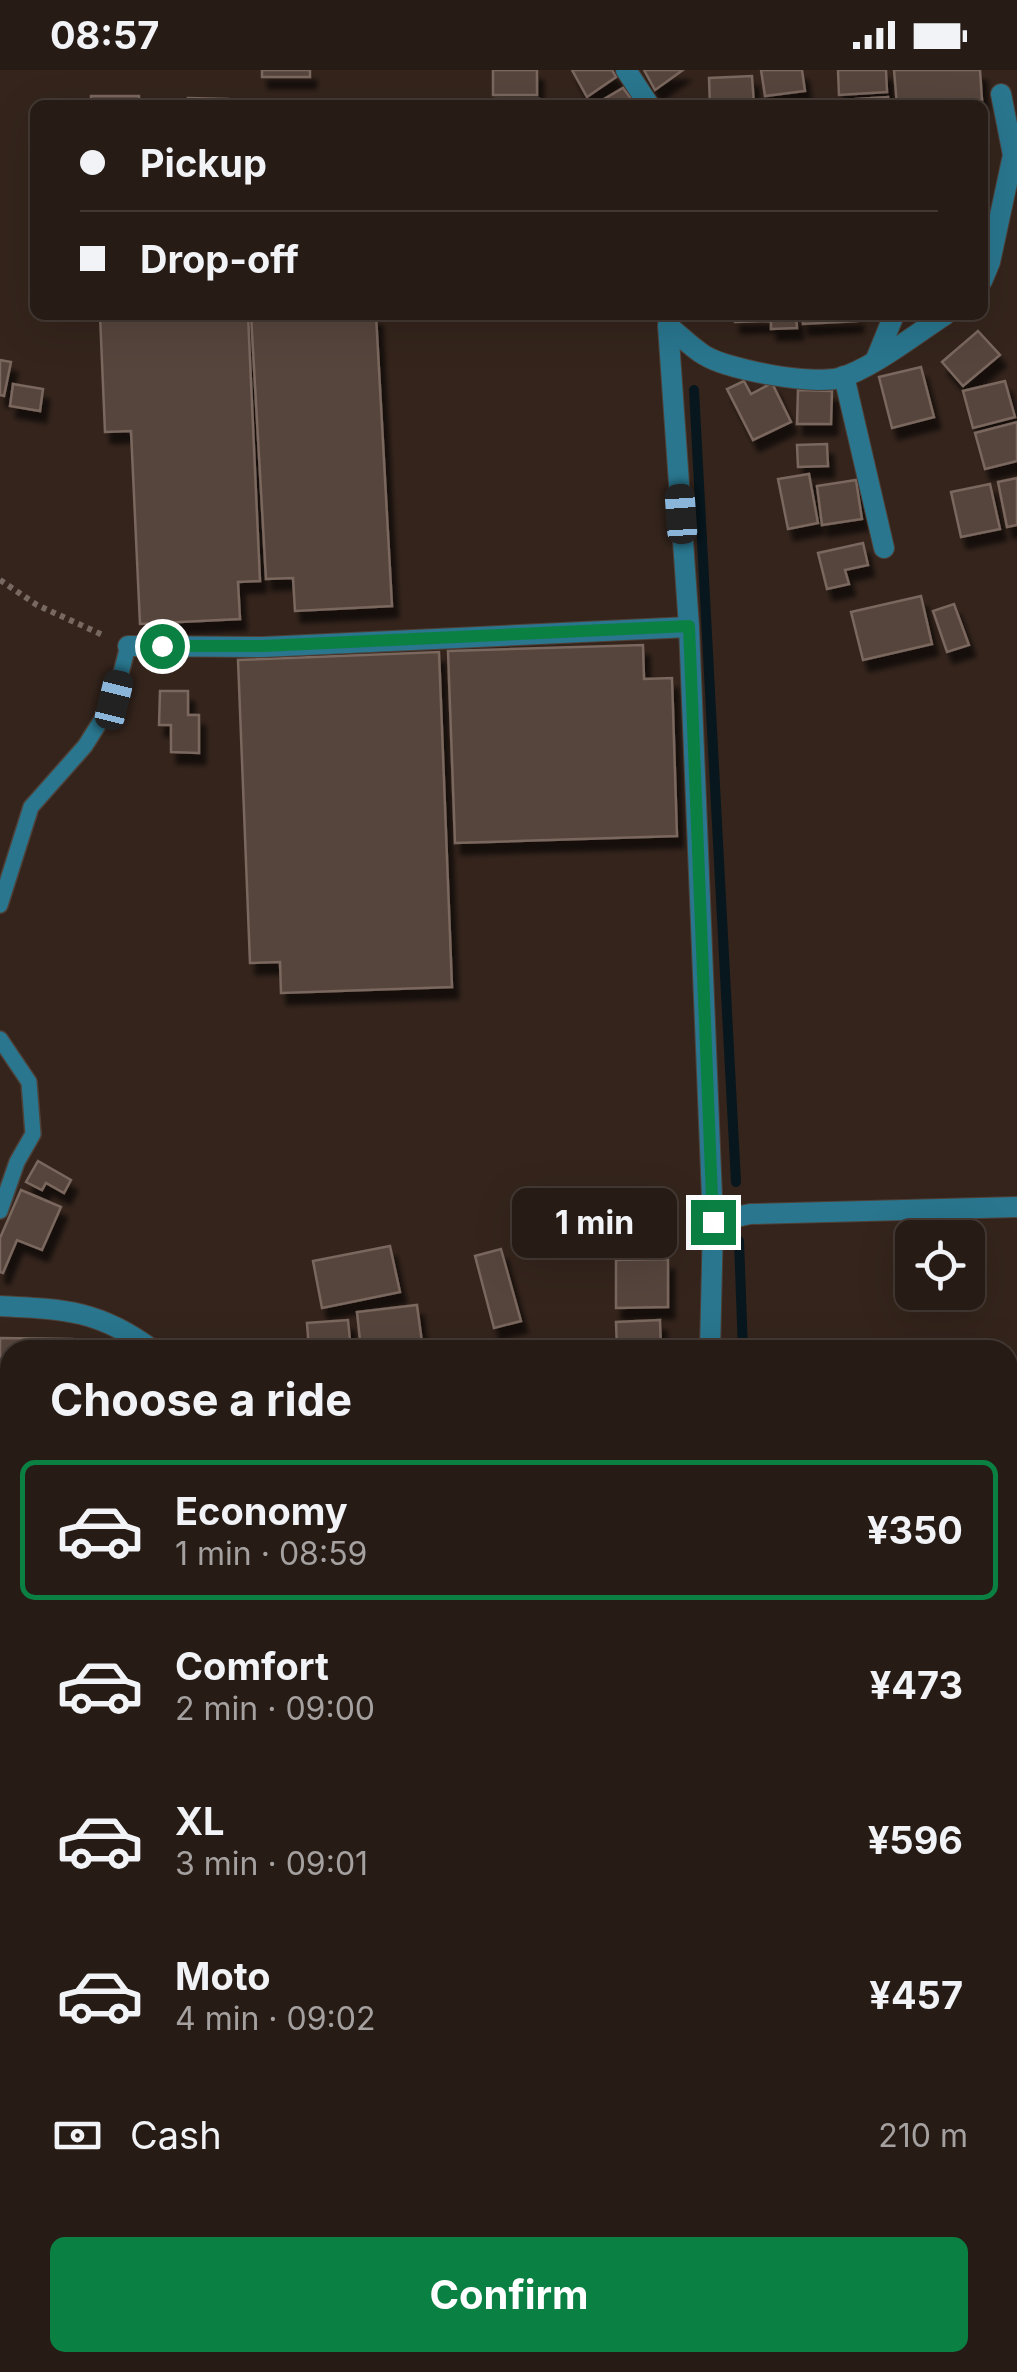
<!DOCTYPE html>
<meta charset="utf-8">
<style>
body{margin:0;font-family:Inter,sans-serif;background:#332822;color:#f1f3f6;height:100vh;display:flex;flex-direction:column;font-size:38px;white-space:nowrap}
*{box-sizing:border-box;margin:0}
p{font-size:32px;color:#a4a1a0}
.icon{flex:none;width:55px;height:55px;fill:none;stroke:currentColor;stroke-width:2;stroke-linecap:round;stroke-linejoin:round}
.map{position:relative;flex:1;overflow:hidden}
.panel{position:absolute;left:0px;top:1270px;width:1018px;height:1032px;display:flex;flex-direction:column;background:#271b15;border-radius:30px 30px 0 0;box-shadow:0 10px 40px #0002,0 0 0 2px #433934}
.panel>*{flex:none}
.top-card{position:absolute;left:30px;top:30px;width:958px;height:220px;border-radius:15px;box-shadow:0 10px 40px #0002,0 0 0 2px #433934;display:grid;align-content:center;height:220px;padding:0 50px;background:#271b15}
.buttons{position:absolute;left:895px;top:1150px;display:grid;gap:20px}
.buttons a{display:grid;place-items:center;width:90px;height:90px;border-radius:15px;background:#271b15;box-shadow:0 10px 40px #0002,0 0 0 2px #433934;font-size:50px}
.end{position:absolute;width:45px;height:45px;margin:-22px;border:12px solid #0b8043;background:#fff;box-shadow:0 0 0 5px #fff}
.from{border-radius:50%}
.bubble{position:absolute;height:70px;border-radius:15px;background:#271b15;box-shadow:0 10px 40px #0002,0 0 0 2px #433934;font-size:32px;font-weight:700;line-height:70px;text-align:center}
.car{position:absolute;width:30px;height:60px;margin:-30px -15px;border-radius:12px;box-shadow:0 0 8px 2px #0007;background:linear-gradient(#222 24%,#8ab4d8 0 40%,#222 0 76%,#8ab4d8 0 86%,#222 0)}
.top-card b{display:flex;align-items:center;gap:35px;height:95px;font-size:38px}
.top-card b+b{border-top:2px solid #433934}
.top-card i{width:25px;height:25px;background:#f1f3f6}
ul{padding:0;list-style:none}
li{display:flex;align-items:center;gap:30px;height:140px;margin:0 20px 15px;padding:0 30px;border:5px solid transparent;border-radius:15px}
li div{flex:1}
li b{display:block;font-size:38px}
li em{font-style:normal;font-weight:700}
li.active{border-color:#0b8043}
li>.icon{width:90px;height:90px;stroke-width:1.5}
h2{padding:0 50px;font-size:45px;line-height:120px}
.pay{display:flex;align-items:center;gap:25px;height:110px;padding:0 50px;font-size:38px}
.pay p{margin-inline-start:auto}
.button{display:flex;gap:20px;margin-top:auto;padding:20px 50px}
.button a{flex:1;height:115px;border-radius:15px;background:#0b8043;color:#fff;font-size:40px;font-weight:700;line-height:115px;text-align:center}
.status{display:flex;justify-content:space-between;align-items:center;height:70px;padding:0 50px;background:#271b15;direction:ltr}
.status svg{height:28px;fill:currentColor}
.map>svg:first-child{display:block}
.green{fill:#5a2100}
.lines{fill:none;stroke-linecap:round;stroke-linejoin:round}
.stream{stroke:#07171d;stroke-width:10}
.building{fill:#57453c;stroke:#7a675e;stroke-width:2.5;filter:url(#shadow)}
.lane-casing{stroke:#4f4038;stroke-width:18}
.street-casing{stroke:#4f4038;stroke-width:22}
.path{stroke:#776962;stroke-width:6;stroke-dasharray:5 5;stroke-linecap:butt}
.lane{stroke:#29768e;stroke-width:15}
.street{stroke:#29768e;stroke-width:20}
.route{stroke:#0b8043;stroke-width:12}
</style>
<div class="status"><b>08:57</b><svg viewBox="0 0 49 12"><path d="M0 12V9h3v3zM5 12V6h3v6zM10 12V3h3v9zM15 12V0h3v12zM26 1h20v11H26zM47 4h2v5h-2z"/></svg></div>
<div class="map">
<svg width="1017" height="2302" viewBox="0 0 1017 2302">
<defs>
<filter id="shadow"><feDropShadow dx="6" dy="11" stdDeviation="2.5" flood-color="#0009"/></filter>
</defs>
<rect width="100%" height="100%" fill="#34241c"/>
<polygon class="green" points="0,1782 10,1783 10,2282 2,2302"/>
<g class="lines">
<g class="stream">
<polyline points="694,320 736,1112"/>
<polyline points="739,1171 743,1280"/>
<polyline points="1008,1869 1008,1870"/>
</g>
</g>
<g class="building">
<rect x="262" y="0" width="48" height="7"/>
<rect x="493" y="0" width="44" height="25"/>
<polygon points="572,0 612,0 616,7 587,27"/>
<polygon points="644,0 683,0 655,20"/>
<polygon points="761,0 802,0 805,21 765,26"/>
<polygon points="838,0 886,0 887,22 839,25"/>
<polygon points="894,0 980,0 982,30 897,35"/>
<polygon points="752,6 754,35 710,35 709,8"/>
<polygon points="623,18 636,35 594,35"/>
<rect x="91" y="26" width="48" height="9"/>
<polygon points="888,27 889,35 844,35 843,30"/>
<polygon points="188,28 228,29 228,35 188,35"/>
<rect x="495" y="29" width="44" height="6"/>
<polygon points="100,245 248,245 260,511 238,512 240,549 140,554 131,361 105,362"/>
<polygon points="251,245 376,245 392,536 295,541 293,508 266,509"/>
<polygon points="734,245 796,245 797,258 771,259 771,251 735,252"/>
<polygon points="802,245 857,245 857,251 803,254"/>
<polygon points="978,261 1000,285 963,316 942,292"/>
<polygon points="0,290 11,292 4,326 0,325"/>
<polygon points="921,297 934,347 892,358 879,307"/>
<polygon points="744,311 751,324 772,313 791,352 753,370 727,319"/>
<polygon points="1005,311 1015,347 973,358 963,321"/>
<polygon points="13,314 43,319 40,341 10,336"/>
<polygon points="798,320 832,321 831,354 797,354"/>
<polygon points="1017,352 1017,391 985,399 975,363"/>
<polygon points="827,374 828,396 798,397 797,375"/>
<polygon points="809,404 818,453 788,459 778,409"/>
<polygon points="1017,408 1017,455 1007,457 998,412"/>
<polygon points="856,410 862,449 822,455 817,416"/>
<polygon points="990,414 1000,459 961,467 951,422"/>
<polygon points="863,473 868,495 845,500 849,514 827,519 818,483"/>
<polygon points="921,526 932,574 863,590 851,542"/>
<polygon points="954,534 969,575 947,582 933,541"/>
<polygon points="643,575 644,609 672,608 677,766 455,773 448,581"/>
<polygon points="439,582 452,917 281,923 280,892 250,893 238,590"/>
<polygon points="160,621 188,621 188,645 199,645 199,683 171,682 171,655 159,655"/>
<polygon points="38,1091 71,1110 64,1123 46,1113 42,1120 26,1112"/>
<polygon points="21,1120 61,1137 42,1180 17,1170 3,1203 0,1202 0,1168"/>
<polygon points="390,1176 400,1222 322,1238 313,1191"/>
<polygon points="501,1179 521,1251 494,1258 475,1186"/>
<polygon points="668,1189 668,1237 616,1238 616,1190"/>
<polygon points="417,1235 423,1280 361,1280 357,1242"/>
<polygon points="348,1250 351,1280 309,1280 307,1253"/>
<polygon points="660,1250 661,1280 617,1280 616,1252"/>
<polygon points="0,1268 72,1269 71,1280 10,1280 10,1308 0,1308"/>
<polygon points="10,1490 10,1538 2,1538 0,1491"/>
<polygon points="0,1628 10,1629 10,1664 0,1663"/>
<polygon points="0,1689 10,1690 10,1719 0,1719"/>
</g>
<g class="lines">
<g class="lane-casing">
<g id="lane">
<polyline points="0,835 31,737 85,676 114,630 128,576"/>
<polyline points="0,969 29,1012 33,1064 17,1092 0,1141"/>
<polyline points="0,1832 10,1834"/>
</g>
</g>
<g class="street-casing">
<g id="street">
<polyline points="626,0 649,35"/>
<polyline points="982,211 990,192 1013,85 1001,24"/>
<polyline points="671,245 668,256 689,557 713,1152 710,1280"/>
<path d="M668,256C680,265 691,277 704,285C728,300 812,315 839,308C870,300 917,263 945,245"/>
<polyline points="876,289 894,245"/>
<polyline points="844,306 884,478"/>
<polyline points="128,576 263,577 689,557"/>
<polyline points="713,1152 750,1144 1017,1137"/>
<path d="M0,1236C64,1239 99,1240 153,1280"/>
</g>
</g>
<g class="path">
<polyline points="0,510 37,535 105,566"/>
<polyline points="1008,1894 1017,1901"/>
<polyline points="125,2302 137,2292"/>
</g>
<use href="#lane" class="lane"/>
<use href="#street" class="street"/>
</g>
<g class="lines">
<polyline class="route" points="162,576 263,576 689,556 713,1152"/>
</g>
</svg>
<div class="buttons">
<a><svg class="icon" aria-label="locate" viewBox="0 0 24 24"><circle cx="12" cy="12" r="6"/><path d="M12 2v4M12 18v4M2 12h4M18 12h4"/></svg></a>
</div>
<i class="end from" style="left:162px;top:576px"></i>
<i class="end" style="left:713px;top:1152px"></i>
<div class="bubble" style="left:512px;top:1118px;width:165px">1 min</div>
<i class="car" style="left:681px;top:444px;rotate:356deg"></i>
<i class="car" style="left:114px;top:630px;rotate:14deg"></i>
<div class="top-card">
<b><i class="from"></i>Pickup</b>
<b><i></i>Drop-off</b>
</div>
<section class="panel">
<h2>Choose a ride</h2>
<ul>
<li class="active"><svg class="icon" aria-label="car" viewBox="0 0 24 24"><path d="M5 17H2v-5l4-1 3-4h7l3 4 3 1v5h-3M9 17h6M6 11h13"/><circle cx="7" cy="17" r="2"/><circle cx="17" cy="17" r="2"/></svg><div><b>Economy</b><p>1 min · 08:59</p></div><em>¥350</em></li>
<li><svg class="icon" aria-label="car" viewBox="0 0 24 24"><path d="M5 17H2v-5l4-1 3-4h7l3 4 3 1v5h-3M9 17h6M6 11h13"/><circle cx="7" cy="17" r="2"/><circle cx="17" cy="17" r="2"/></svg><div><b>Comfort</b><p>2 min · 09:00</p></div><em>¥473</em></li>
<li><svg class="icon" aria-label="car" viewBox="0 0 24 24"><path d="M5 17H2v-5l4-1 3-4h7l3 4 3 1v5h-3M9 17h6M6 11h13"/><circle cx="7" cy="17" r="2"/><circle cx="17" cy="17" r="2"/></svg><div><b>XL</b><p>3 min · 09:01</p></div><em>¥596</em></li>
<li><svg class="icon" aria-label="car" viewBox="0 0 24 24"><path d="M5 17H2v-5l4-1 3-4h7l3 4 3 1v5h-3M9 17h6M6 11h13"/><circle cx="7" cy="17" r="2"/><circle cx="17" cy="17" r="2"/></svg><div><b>Moto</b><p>4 min · 09:02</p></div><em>¥457</em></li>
</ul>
<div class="pay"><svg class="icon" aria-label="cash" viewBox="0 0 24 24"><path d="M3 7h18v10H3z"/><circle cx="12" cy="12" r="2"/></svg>Cash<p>210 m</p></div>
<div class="button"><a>Confirm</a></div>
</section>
</div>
